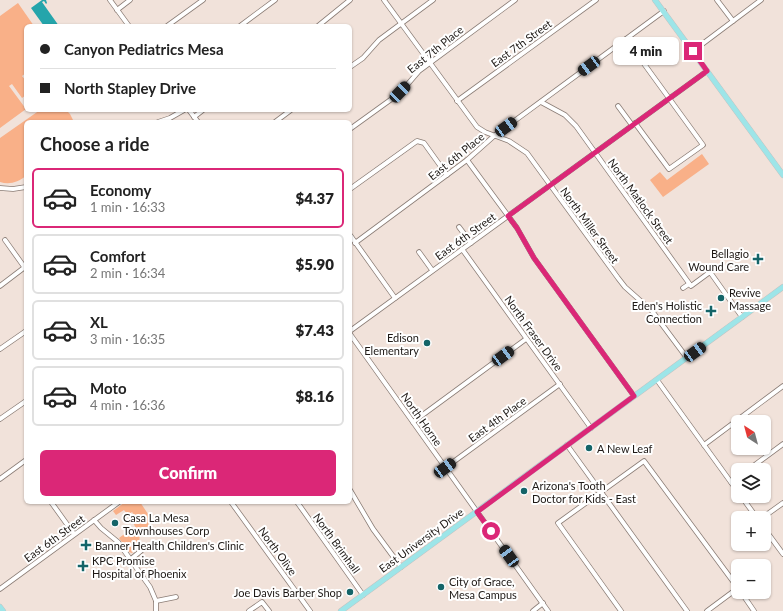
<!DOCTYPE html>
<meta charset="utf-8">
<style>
body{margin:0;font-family:Lato,sans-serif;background:#f2f2f2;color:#222;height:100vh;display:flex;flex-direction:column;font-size:15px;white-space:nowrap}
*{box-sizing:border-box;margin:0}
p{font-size:13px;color:#767676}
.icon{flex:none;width:22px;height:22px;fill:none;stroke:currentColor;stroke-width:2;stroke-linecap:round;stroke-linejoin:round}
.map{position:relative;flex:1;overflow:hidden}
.drawer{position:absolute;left:24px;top:120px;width:328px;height:384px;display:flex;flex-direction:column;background:#fff;border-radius:6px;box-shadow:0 1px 3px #0004}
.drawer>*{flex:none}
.top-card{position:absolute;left:24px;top:24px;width:328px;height:88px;border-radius:6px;box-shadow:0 1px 3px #0004;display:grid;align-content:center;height:88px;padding:0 16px;background:#fff}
.needle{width:26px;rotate:324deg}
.fabs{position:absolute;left:731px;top:415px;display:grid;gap:8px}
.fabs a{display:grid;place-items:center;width:40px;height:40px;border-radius:6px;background:#fff;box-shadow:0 1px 3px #0004;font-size:20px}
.end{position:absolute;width:18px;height:18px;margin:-9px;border:5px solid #db2777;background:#fff;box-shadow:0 0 0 2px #fff}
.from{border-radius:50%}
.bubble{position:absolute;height:28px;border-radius:6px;background:#fff;box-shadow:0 1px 3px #0004;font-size:13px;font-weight:800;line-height:28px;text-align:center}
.car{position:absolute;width:12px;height:24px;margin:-12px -6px;border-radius:5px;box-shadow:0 0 3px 1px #0007;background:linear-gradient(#222 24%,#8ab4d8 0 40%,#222 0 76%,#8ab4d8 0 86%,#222 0)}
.top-card b{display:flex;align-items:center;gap:14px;height:38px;font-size:15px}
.top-card b+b{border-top:1px solid #e0e0e0}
.top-card i{width:10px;height:10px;background:#222}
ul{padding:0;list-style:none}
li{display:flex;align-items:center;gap:12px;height:60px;margin:0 8px 6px;padding:0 8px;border:2px solid #e0e0e0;border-radius:6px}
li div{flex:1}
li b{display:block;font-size:15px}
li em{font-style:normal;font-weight:800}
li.active{border-color:#db2777}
li>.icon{width:36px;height:36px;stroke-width:1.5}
h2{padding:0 16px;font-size:18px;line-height:48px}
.cta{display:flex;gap:8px;margin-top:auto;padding:8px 16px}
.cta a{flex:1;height:46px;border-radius:6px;background:#db2777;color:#fff;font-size:16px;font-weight:800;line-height:46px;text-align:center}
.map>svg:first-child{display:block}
.green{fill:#f9b088}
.water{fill:#25a5ab}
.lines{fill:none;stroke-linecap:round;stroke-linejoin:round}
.minor-casing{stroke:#8a7c75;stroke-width:5.5}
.major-casing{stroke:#c4c3c2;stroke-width:6}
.minor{stroke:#fff;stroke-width:4}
.major{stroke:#9de5e8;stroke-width:5}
.route{stroke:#db2777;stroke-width:5}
.poi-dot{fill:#146468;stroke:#fff;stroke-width:1.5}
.labels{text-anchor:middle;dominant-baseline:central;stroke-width:4;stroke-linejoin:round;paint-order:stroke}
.street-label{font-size:11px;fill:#1e1916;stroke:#fff}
.poi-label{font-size:11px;fill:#1e1916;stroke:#fff;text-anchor:start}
</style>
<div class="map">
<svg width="783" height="611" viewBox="0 0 783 611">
<rect width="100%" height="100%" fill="#f1e2da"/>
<g class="green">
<polygon points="18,3 34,26 26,26 26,73 22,76 26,81 26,95 22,98 12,84 9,86 26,109 0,128 0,16"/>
<path d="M40,110H66L70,114L74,122H26V176C18,182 10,185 0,182V138Z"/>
<polygon points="702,154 709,164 663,197 650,180 660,172 667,180"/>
<polygon points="125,502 140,502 154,523 140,533 139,544 132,553 129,552 119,538 131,529 133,531 136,528 133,523 138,520 132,512 128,515 124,510 116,515 113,511"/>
</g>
<polygon class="water" points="42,0 46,0 47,3 46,4 44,1 42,2 59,26 44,26 31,8"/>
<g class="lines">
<g class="minor-casing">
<g id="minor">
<polyline points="110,0 129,26"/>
<polyline points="384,0 477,127 485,132 509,141 527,153 618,278 625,287 652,311 687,358"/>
<polyline points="717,0 733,21"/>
<polyline points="117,10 130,0"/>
<polyline points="167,26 203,0"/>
<polyline points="240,26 275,0"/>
<polyline points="318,26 350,0"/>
<polyline points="626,39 703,145 669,169 635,123"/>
<polyline points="693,51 761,0"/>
<polyline points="350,67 363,58 379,40 433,0"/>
<polyline points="457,101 596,0"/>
<polyline points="541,102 565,115 576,126 691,286 710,272 742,317"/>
<polyline points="618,106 632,125"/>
<polyline points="189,110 198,122"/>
<polyline points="194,117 203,110"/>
<polyline points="158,122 170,118 184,110"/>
<polyline points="275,122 291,110"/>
<polyline points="350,129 393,98 407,85 419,71 515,0"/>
<polyline points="467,160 517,228 534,258 634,396"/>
<polyline points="0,188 13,189 26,187"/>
<polyline points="350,189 417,141 424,143 447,175"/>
<polyline points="459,227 471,243"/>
<polyline points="350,235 395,298"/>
<polyline points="5,240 25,268"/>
<polyline points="355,243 467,160 494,136 664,11"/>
<polyline points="462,249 591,428"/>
<polyline points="419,252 432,270"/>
<polyline points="0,286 25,267"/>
<polyline points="683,288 689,284"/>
<polyline points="350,331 707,71"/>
<polyline points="350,334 548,611"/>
<polyline points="0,349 26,331"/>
<polyline points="657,380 738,492"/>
<polyline points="0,419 26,401"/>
<polyline points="413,422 526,339"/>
<polyline points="567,445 687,611"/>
<polyline points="704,445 783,386"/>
<polyline points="445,468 560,384"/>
<polyline points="748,470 783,444"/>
<polyline points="0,479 26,460"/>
<polyline points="731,482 738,477"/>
<polyline points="350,490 373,529 401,567"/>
<polyline points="741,496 757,518"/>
<polyline points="51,502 74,534"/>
<polyline points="231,502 310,611"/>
<polyline points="297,502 363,595"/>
<polyline points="762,518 783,503"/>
<polyline points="94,520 101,528 118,542 150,587 156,601 156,611"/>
<polyline points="764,528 783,554"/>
<polyline points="131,559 142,550"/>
<polyline points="0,589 119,502"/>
<polyline points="741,592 754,611"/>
<polyline points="156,601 176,597"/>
<polyline points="249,611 262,602 269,611"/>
<polyline points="533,611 543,603"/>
<polyline points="621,611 558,523 644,461 738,588"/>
<polyline points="707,611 738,588"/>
</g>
</g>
<g class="major-casing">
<g id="major">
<polyline points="655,0 783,175"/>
<polyline points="0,607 3,611"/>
<polyline points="341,611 783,287"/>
</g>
</g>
<use href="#minor" class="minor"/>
<use href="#major" class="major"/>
</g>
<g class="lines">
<polyline class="route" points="491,531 477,512 634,396 534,258 517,228 508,216 707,71 693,51"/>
</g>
<g class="poi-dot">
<path d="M756 253h4v4h4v4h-4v4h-4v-4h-4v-4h4z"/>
<circle cx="721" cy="298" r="4"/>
<path d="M709 305h4v4h4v4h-4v4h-4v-4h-4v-4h4z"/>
<circle cx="427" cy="343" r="4"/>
<circle cx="589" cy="448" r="4"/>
<circle cx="524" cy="491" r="4"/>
<circle cx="115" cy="523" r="4"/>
<path d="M84 539h4v4h4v4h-4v4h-4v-4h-4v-4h4z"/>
<path d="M81 560h4v4h4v4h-4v4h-4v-4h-4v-4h4z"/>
<circle cx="441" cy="587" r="4"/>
<circle cx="350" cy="592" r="4"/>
</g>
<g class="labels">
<g class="street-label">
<text transform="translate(521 43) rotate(-36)">East 7th Street</text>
<text transform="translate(435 49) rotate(-39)">East 7th Place</text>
<text transform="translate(456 156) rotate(-39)">East 6th Place</text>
<text transform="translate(641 201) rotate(54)">North Matlock Street</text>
<text transform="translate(590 225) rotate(54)">North Miller Street</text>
<text transform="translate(465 236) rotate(-36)">East 6th Street</text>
<text transform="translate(534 333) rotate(54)">North Fraser Drive</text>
<text transform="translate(422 419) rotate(55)">North Horne</text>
<text transform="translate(497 419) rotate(-36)">East 4th Place</text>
<text transform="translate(54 538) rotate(-36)">East 6th Street</text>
<text transform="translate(421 540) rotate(-36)">East University Drive</text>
<text transform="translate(337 543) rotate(54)">North Brimhall</text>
<text transform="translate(278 551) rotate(54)">North Olive</text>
</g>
<g class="poi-label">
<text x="749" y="253" text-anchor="end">Bellagio<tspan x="749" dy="13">Wound Care</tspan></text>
<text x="729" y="292">Revive<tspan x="729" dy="13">Massage</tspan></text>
<text x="702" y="305" text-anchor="end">Eden's Holistic<tspan x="702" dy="13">Connection</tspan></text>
<text x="419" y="337" text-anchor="end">Edison<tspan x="419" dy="13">Elementary</tspan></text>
<text x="597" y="448">A New Leaf</text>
<text x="532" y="485">Arizona's Tooth<tspan x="532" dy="13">Doctor for Kids - East</tspan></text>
<text x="123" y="517">Casa La Mesa<tspan x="123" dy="13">Townhouses Corp</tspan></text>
<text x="95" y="545">Banner Health Children's Clinic</text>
<text x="92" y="560">KPC Promise<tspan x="92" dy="13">Hospital of Phoenix</tspan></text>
<text x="449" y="581">City of Grace,<tspan x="449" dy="13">Mesa Campus</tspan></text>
<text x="342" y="592" text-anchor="end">Joe Davis Barber Shop</text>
</g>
</g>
</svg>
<div class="fabs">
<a><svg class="needle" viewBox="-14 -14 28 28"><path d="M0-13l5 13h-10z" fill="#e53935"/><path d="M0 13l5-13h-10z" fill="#767676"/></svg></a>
<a><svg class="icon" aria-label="layers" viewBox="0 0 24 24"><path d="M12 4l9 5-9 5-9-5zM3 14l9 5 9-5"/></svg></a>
<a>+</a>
<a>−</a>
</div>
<i class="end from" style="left:491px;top:531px"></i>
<i class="end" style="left:693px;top:51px"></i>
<div class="bubble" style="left:613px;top:37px;width:66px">4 min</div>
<i class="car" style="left:589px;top:66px;rotate:234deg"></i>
<i class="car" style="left:400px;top:92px;rotate:44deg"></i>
<i class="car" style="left:506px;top:127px;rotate:54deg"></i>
<i class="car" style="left:695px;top:352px;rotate:54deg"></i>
<i class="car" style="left:503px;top:356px;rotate:54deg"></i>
<i class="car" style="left:445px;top:468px;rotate:54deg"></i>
<i class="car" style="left:509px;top:556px;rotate:324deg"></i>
<div class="top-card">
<b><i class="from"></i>Canyon Pediatrics Mesa</b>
<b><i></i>North Stapley Drive</b>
</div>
<section class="drawer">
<h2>Choose a ride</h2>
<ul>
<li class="active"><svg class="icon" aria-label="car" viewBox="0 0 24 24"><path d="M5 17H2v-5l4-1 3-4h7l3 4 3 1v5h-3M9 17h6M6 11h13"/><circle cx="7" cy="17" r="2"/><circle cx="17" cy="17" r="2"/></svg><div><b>Economy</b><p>1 min · 16:33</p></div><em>$4.37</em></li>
<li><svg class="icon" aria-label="car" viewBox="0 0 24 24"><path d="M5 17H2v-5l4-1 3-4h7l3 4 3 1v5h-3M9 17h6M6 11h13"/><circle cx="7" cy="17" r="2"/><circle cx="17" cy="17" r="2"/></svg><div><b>Comfort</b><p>2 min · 16:34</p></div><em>$5.90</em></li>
<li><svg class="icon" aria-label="car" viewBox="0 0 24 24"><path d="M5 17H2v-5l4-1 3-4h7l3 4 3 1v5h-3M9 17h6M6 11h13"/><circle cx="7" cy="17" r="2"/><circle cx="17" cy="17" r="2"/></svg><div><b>XL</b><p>3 min · 16:35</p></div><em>$7.43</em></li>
<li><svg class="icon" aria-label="car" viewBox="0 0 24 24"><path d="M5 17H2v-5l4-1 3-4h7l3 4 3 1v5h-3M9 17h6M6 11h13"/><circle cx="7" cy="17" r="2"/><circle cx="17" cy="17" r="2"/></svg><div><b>Moto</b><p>4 min · 16:36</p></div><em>$8.16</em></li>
</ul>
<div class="cta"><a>Confirm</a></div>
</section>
</div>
